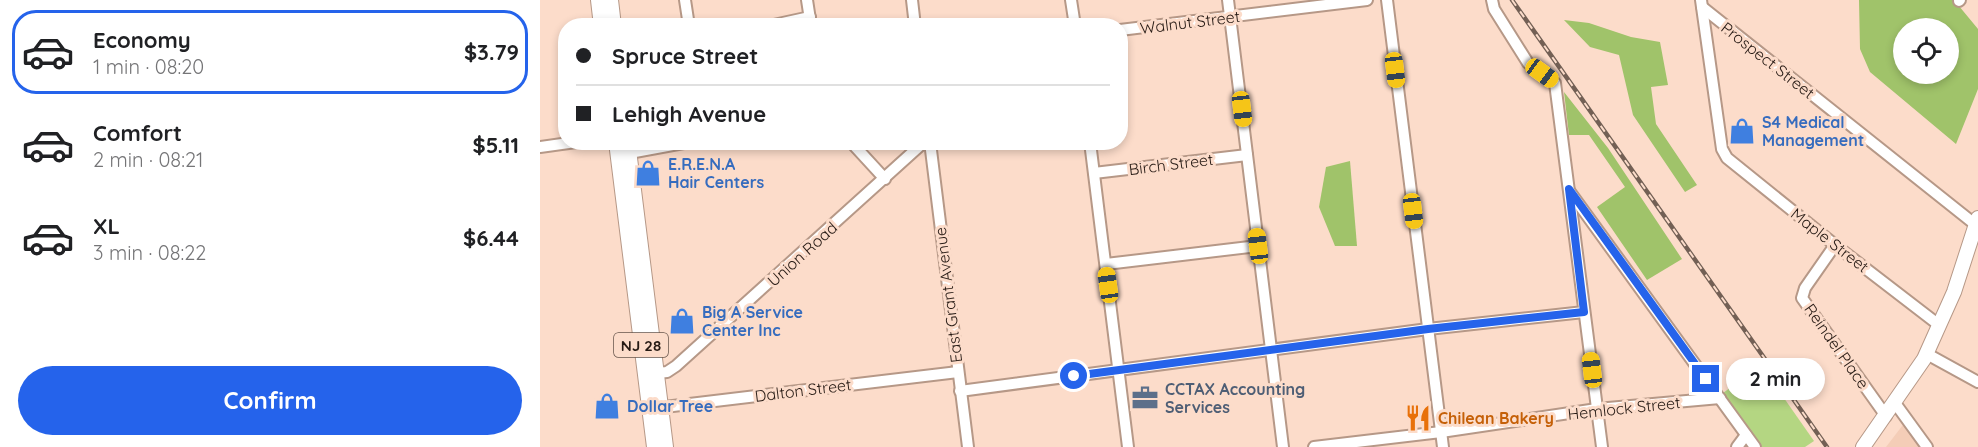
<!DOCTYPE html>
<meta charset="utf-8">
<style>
body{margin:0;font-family:Quicksand,sans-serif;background:#f6f6f6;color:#202124;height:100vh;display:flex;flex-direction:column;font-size:22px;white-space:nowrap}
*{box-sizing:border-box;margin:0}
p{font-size:20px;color:#757577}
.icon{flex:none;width:33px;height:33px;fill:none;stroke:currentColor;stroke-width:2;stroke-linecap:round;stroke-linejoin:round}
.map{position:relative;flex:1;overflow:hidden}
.panel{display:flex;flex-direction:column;background:#fff;width:540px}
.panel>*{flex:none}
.top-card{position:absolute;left:18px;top:18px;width:570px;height:132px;border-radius:24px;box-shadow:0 3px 9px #0003;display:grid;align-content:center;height:132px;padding:0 18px;background:#fff}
.controls{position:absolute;left:1353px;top:18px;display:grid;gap:12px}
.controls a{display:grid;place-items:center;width:66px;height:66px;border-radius:50%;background:#fff;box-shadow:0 3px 9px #0003;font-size:30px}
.end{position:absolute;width:27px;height:27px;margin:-14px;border:8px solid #2563eb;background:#fff;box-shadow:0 0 0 3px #fff}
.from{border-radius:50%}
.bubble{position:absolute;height:42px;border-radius:21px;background:#fff;box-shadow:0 3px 9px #0003;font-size:20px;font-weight:800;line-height:42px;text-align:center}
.car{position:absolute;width:18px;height:36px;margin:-18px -9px;border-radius:8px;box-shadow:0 0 4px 2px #0007;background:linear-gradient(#f5c518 24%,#345 0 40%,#f5c518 0 76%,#345 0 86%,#f5c518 0)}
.top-card b{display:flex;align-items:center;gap:21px;height:57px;font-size:22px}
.top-card b+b{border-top:2px solid #e0e0e0}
.top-card i{width:15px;height:15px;background:#202124}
ul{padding:10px 0 0;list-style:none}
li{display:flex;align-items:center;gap:18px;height:84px;margin:0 12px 9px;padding:0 6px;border:3px solid transparent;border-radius:24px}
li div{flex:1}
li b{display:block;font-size:22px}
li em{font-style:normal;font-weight:800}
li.selected{border-color:#2563eb}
li>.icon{width:54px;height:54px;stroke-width:1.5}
.primary-button{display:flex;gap:12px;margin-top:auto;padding:12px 18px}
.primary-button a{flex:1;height:69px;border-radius:36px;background:#2563eb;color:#fff;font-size:24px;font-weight:800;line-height:69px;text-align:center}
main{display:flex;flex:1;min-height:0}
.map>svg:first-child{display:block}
.built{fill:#f4cdb7}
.green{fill:#b4d682}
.forest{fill:#a0c36a;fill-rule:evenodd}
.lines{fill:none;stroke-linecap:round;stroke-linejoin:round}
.minor-casing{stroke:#b69887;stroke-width:14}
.major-casing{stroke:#b69887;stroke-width:16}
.minor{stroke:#fff;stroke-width:10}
.major{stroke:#fff;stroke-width:14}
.rail-casing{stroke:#736055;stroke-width:4.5}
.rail{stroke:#fcdcca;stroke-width:2;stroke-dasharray:7;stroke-linecap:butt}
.route{stroke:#2563eb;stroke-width:8}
.labels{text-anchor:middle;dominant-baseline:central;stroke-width:6;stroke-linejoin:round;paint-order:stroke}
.shield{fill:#fcdcca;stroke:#66544b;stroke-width:1.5}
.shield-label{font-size:15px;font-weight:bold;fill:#261a14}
.street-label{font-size:16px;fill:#261a14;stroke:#fcdcca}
.shop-label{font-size:16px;font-weight:bold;fill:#366cbe;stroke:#fcdcca;text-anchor:start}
.service-label{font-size:16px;font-weight:bold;fill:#4e5e75;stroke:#fcdcca;text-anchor:start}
.food-label{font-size:16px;font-weight:bold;fill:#c56008;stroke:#fcdcca;text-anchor:start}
</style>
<main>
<section class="panel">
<ul>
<li class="selected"><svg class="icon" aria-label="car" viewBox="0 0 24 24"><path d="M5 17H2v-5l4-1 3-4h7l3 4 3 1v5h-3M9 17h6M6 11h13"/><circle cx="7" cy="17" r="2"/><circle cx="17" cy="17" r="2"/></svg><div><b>Economy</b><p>1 min · 08:20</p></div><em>$3.79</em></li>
<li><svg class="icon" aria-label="car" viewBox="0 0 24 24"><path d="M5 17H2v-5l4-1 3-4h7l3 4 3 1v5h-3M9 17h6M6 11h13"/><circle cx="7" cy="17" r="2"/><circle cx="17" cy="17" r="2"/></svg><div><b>Comfort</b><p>2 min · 08:21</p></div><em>$5.11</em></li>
<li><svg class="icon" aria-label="car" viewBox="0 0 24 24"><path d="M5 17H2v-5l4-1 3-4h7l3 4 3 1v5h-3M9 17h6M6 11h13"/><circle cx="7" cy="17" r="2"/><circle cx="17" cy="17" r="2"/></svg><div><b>XL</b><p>3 min · 08:22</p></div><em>$6.44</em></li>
</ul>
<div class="primary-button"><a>Confirm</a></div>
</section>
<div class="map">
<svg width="1438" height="447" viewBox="0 0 1438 447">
<rect width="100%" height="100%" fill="#fcdcca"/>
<polygon class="built" points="1369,417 1390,447 1346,447"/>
<polygon class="green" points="1221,365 1274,441 1265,447 1222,447 1183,393"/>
<g class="forest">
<path d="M1319,0H1414L1438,29V89L1416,144L1330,72L1320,49ZM1364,28H1408V74H1364Z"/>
<polygon points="1024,20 1049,23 1091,37 1120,42 1128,85 1111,87 1116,124 1157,185 1145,192 1093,115 1079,55 1050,47"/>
<polygon points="1024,92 1068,148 1142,259 1107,280 1057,207 1085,187 1049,135 1029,135"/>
<polygon points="810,161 817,246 795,246 779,207 786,167"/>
</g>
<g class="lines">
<g class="minor-casing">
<g id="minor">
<polyline points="145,0 149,26"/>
<polyline points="267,0 271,26"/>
<polyline points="372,0 375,26"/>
<polyline points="531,0 535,26"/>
<polyline points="688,0 743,447"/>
<polyline points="847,0 903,447"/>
<polyline points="952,0 954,9 988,63 1015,83 1062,447"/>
<polyline points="1161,0 1182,149 1187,158 1295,245 1399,325"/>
<polyline points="1419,1 1420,0"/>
<polyline points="1162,7 1436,225"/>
<polyline points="229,26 270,17"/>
<polyline points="580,30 827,0"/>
<polyline points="311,142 345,179"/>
<polyline points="390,142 428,447"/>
<polyline points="550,142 588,447"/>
<polyline points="0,147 36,142"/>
<polyline points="84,154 149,142"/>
<polyline points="554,173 707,155"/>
<polyline points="1030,192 1215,447"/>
<polyline points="1295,245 1265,288 1262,298 1346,416"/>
<polyline points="566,264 718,246"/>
<polyline points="1387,354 1438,382"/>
<polyline points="109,374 127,372 136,366 384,142"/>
<polyline points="420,391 888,329 1044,312"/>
<polyline points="1355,403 1387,447"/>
<polyline points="116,408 418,372"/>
<polyline points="774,447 901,432 1057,409 1180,398"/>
<polyline points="1197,447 1206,435"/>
</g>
</g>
<g class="major-casing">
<g id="major">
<polyline points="58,0 61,26"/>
<polyline points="71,0 74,26"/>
<polyline points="76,142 114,447"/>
<polyline points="88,142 126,447"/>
<polyline points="1323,447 1384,359 1414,292 1438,218"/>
</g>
</g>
<use href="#minor" class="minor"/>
<use href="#major" class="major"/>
<g class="rail-casing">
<polyline id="rail" points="972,0 1287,447"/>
</g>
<use href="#rail" class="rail"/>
</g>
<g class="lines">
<polyline class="route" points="534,376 888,329 1044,312 1029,189 1166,379"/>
</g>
<defs>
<g id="shop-bare" transform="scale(2.07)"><path d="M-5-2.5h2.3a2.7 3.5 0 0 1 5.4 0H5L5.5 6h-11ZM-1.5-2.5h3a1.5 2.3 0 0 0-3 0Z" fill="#3f7fe0" stroke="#fcdcca" stroke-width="2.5" paint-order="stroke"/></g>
<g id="office-bare" transform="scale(2.07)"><path d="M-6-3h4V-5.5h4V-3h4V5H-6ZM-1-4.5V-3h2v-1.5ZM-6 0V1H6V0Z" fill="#5c6f8a" stroke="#fcdcca" stroke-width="2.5" paint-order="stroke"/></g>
<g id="restaurant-bare" transform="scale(2.07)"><path d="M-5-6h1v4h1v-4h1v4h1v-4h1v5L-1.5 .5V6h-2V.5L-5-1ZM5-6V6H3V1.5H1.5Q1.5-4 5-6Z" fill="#e8710a" stroke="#fcdcca" stroke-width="2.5" paint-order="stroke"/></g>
</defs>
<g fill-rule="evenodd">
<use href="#shop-bare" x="1202" y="131"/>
<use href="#shop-bare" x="108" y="173"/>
<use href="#shop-bare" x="142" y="321"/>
<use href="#office-bare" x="605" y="398"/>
<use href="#shop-bare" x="67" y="406"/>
<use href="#restaurant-bare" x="878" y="418"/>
</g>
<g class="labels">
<rect class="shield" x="74" y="333" width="54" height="24" rx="4.5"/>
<g class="shield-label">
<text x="101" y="345">NJ 28</text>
</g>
<g class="street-label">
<text transform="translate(650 22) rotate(-7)">Walnut Street</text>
<text transform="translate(1228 60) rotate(38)">Prospect Street</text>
<text transform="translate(631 164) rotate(-7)">Birch Street</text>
<text transform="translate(1290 240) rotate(38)">Maple Street</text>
<text transform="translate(262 254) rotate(-42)">Union Road</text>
<text transform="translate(408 295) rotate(-97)">East Grant Avenue</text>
<text transform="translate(1297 346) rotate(55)">Reindel Place</text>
<text transform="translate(263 390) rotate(-7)">Dalton Street</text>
<text transform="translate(1084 408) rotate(-6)">Hemlock Street</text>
</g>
<g class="shop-label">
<text x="1222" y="122">S4 Medical<tspan x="1222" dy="18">Management</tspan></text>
<text x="128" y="164">E.R.E.N.A<tspan x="128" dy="18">Hair Centers</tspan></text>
<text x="162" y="312">Big A Service<tspan x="162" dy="18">Center Inc</tspan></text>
<text x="87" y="406">Dollar Tree</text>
</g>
<g class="service-label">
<text x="625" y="389">CCTAX Accounting<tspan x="625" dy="18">Services</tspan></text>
</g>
<g class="food-label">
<text x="898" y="418">Chilean Bakery</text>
</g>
</g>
</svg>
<div class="controls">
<a><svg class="icon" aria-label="locate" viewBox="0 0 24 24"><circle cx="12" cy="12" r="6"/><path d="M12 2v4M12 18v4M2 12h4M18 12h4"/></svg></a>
</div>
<i class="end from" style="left:534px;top:376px"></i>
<i class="end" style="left:1166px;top:379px"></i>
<div class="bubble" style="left:1186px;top:358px;width:99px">2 min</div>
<i class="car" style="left:855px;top:70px;rotate:173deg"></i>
<i class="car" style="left:1002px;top:73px;rotate:126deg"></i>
<i class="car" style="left:702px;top:109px;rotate:173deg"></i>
<i class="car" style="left:873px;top:211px;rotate:173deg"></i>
<i class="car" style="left:718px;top:246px;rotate:353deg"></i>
<i class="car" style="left:568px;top:285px;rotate:352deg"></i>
<i class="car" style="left:1052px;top:370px;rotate:353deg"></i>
<div class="top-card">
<b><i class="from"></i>Spruce Street</b>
<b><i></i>Lehigh Avenue</b>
</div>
</div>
</main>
